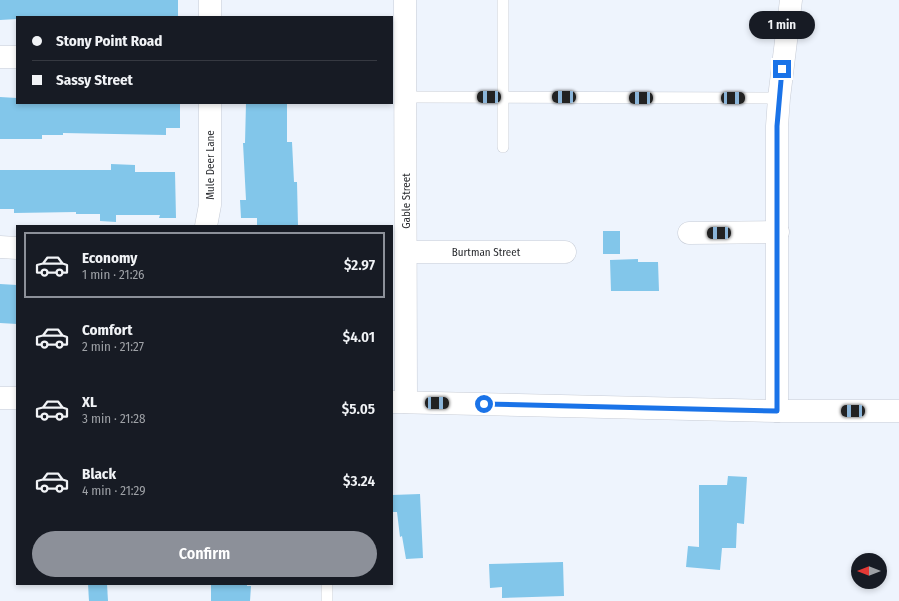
<!DOCTYPE html>
<meta charset="utf-8">
<style>
body{margin:0;font-family:"Fira Sans Condensed",sans-serif;background:#242831;color:#f1f3f6;height:100vh;display:flex;flex-direction:column;font-size:15px;white-space:nowrap}
*{box-sizing:border-box;margin:0}
p{font-size:13px;color:#9ea1a6}
.icon{flex:none;width:22px;height:22px;fill:none;stroke:currentColor;stroke-width:2;stroke-linecap:round;stroke-linejoin:round}
.map{position:relative;flex:1;overflow:hidden}
.drawer{position:absolute;left:16px;top:225px;width:377px;height:360px;display:flex;flex-direction:column;background:#171b24;border-radius:0px;box-shadow:0 2px 6px #0003}
.drawer>*{flex:none}
.hud{position:absolute;left:16px;top:16px;width:377px;height:88px;border-radius:0px;box-shadow:0 2px 6px #0003;display:grid;align-content:center;height:88px;padding:0 16px;background:#171b24}
.needle{width:26px;rotate:270deg}
.buttons{position:absolute;left:851px;top:553px;display:grid;gap:8px}
.buttons a{display:grid;place-items:center;width:36px;height:36px;border-radius:50%;background:#171b24;box-shadow:0 2px 6px #0003;font-size:20px}
.end{position:absolute;width:18px;height:18px;margin:-9px;border:5px solid #1a73e8;background:#fff;box-shadow:0 0 0 2px #fff}
.from{border-radius:50%}
.bubble{position:absolute;height:28px;border-radius:14px;background:#171b24;box-shadow:0 2px 6px #0003;font-size:13px;font-weight:600;line-height:28px;text-align:center}
.car{position:absolute;width:12px;height:24px;margin:-12px -6px;border-radius:5px;box-shadow:0 0 3px 1px #0007;background:linear-gradient(#222 24%,#8ab4d8 0 40%,#222 0 76%,#8ab4d8 0 86%,#222 0)}
.hud b{display:flex;align-items:center;gap:14px;height:38px;font-size:15px}
.hud b+b{border-top:1px solid #363941}
.hud i{width:10px;height:10px;background:#f1f3f6}
ul{padding:7px 0 0;list-style:none}
li{display:flex;align-items:center;gap:12px;height:66px;margin:0 8px 6px;padding:0 8px;border:2px solid transparent;border-radius:0px}
li div{flex:1}
li b{display:block;font-size:15px}
li em{font-style:normal;font-weight:600}
li.active{border-color:#8c9099}
li>.icon{width:36px;height:36px;stroke-width:1.5}
.primary-button{display:flex;gap:8px;margin-top:auto;padding:8px 16px}
.primary-button a{flex:1;height:46px;border-radius:24px;background:#8c9099;color:#fff;font-size:16px;font-weight:600;line-height:46px;text-align:center}
.map>svg:first-child{display:block}
.building{fill:#82c6ea}
.lines{fill:none;stroke-linecap:round;stroke-linejoin:round}
.service-casing{stroke:#c7ccd6;stroke-width:12}
.minor-casing{stroke:#c7ccd6;stroke-width:23}
.secondary-casing{stroke:#c7ccd6;stroke-width:23}
.service{stroke:#fff;stroke-width:11}
.minor{stroke:#fff;stroke-width:22}
.secondary{stroke:#fff;stroke-width:22}
.route{stroke:#1a73e8;stroke-width:5}
.labels{text-anchor:middle;dominant-baseline:central;stroke-width:3;stroke-linejoin:round;paint-order:stroke}
.street-label{font-size:11px;fill:#292b2f;stroke:#fff}
</style>
<div class="map">
<svg width="899" height="601" viewBox="0 0 899 601">
<rect width="100%" height="100%" fill="#eef4fd"/>
<g class="building">
<polygon points="0,0 178,0 178,16 17,17 17,19 0,20"/>
<polygon points="0,97 17,98 17,103 180,103 180,128 166,128 166,135 63,133 63,135 42,135 42,139 0,139"/>
<polygon points="246,103 287,103 287,142 292,142 294,182 297,182 298,226 257,226 257,218 241,218 240,200 246,200 243,143 245,143"/>
<polygon points="111,164 135,165 135,172 175,172 176,218 159,218 160,215 116,215 116,222 100,221 100,214 76,214 76,212 14,213 14,209 0,209 0,170 111,170"/>
<rect x="603" y="231" width="17" height="23"/>
<polygon points="638,259 638,262 658,262 659,291 611,291 610,260"/>
<polygon points="0,284 17,285 17,324 0,323"/>
<polygon points="728,476 747,477 744,524 737,523 736,548 722,548 720,570 686,567 688,546 699,547 699,485 727,485"/>
<polygon points="420,494 423,558 406,559 402,536 400,537 397,512 392,512 392,495"/>
<polygon points="563,562 564,596 502,598 502,587 490,588 489,564"/>
<polygon points="88,584 107,584 108,601 89,601"/>
<polygon points="211,584 247,584 247,586 251,586 250,601 211,601"/>
</g>
<g class="lines">
<g class="service-casing">
<g id="service">
<polyline points="405,97 779,98"/>
<polyline points="503,147 503,0"/>
<polyline points="327,584 327,601"/>
</g>
</g>
<g class="minor-casing">
<g id="minor">
<polyline points="210,0 210,17"/>
<polyline points="405,0 406,402"/>
<polyline points="0,57 17,57"/>
<polyline points="206,226 210,205 210,103"/>
<polyline points="689,233 778,232"/>
<polyline points="0,247 17,248"/>
<polyline points="406,252 565,252"/>
<polyline points="777,411 777,126 779,98 791,0"/>
</g>
</g>
<g class="secondary-casing">
<g id="secondary">
<polyline points="0,398 17,398"/>
<polyline points="392,402 777,411 899,411"/>
</g>
</g>
<use href="#service" class="service"/>
<use href="#minor" class="minor"/>
<use href="#secondary" class="secondary"/>
</g>
<g class="lines">
<polyline class="route" points="484,404 777,411 777,126 782,69"/>
</g>
<g class="labels">
<g class="street-label">
<text transform="translate(210 165) rotate(-90)">Mule Deer Lane</text>
<text transform="translate(406 201) rotate(-90)">Gable Street</text>
<text x="486" y="252">Burtman Street</text>
</g>
</g>
</svg>
<div class="buttons">
<a><svg class="needle" viewBox="-14 -14 28 28"><path d="M0-13l5 13h-10z" fill="#e53935"/><path d="M0 13l5-13h-10z" fill="#9ea1a6"/></svg></a>
</div>
<i class="end from" style="left:484px;top:404px"></i>
<i class="end" style="left:782px;top:69px"></i>
<div class="bubble" style="left:749px;top:11px;width:66px">1 min</div>
<i class="car" style="left:489px;top:97px;rotate:270deg"></i>
<i class="car" style="left:564px;top:97px;rotate:270deg"></i>
<i class="car" style="left:641px;top:98px;rotate:270deg"></i>
<i class="car" style="left:733px;top:98px;rotate:90deg"></i>
<i class="car" style="left:719px;top:233px;rotate:269deg"></i>
<i class="car" style="left:437px;top:403px;rotate:91deg"></i>
<i class="car" style="left:853px;top:411px;rotate:270deg"></i>
<div class="hud">
<b><i class="from"></i>Stony Point Road</b>
<b><i></i>Sassy Street</b>
</div>
<section class="drawer">
<ul>
<li class="active"><svg class="icon" aria-label="car" viewBox="0 0 24 24"><path d="M5 17H2v-5l4-1 3-4h7l3 4 3 1v5h-3M9 17h6M6 11h13"/><circle cx="7" cy="17" r="2"/><circle cx="17" cy="17" r="2"/></svg><div><b>Economy</b><p>1 min · 21:26</p></div><em>$2.97</em></li>
<li><svg class="icon" aria-label="car" viewBox="0 0 24 24"><path d="M5 17H2v-5l4-1 3-4h7l3 4 3 1v5h-3M9 17h6M6 11h13"/><circle cx="7" cy="17" r="2"/><circle cx="17" cy="17" r="2"/></svg><div><b>Comfort</b><p>2 min · 21:27</p></div><em>$4.01</em></li>
<li><svg class="icon" aria-label="car" viewBox="0 0 24 24"><path d="M5 17H2v-5l4-1 3-4h7l3 4 3 1v5h-3M9 17h6M6 11h13"/><circle cx="7" cy="17" r="2"/><circle cx="17" cy="17" r="2"/></svg><div><b>XL</b><p>3 min · 21:28</p></div><em>$5.05</em></li>
<li><svg class="icon" aria-label="car" viewBox="0 0 24 24"><path d="M5 17H2v-5l4-1 3-4h7l3 4 3 1v5h-3M9 17h6M6 11h13"/><circle cx="7" cy="17" r="2"/><circle cx="17" cy="17" r="2"/></svg><div><b>Black</b><p>4 min · 21:29</p></div><em>$3.24</em></li>
</ul>
<div class="primary-button"><a>Confirm</a></div>
</section>
</div>
